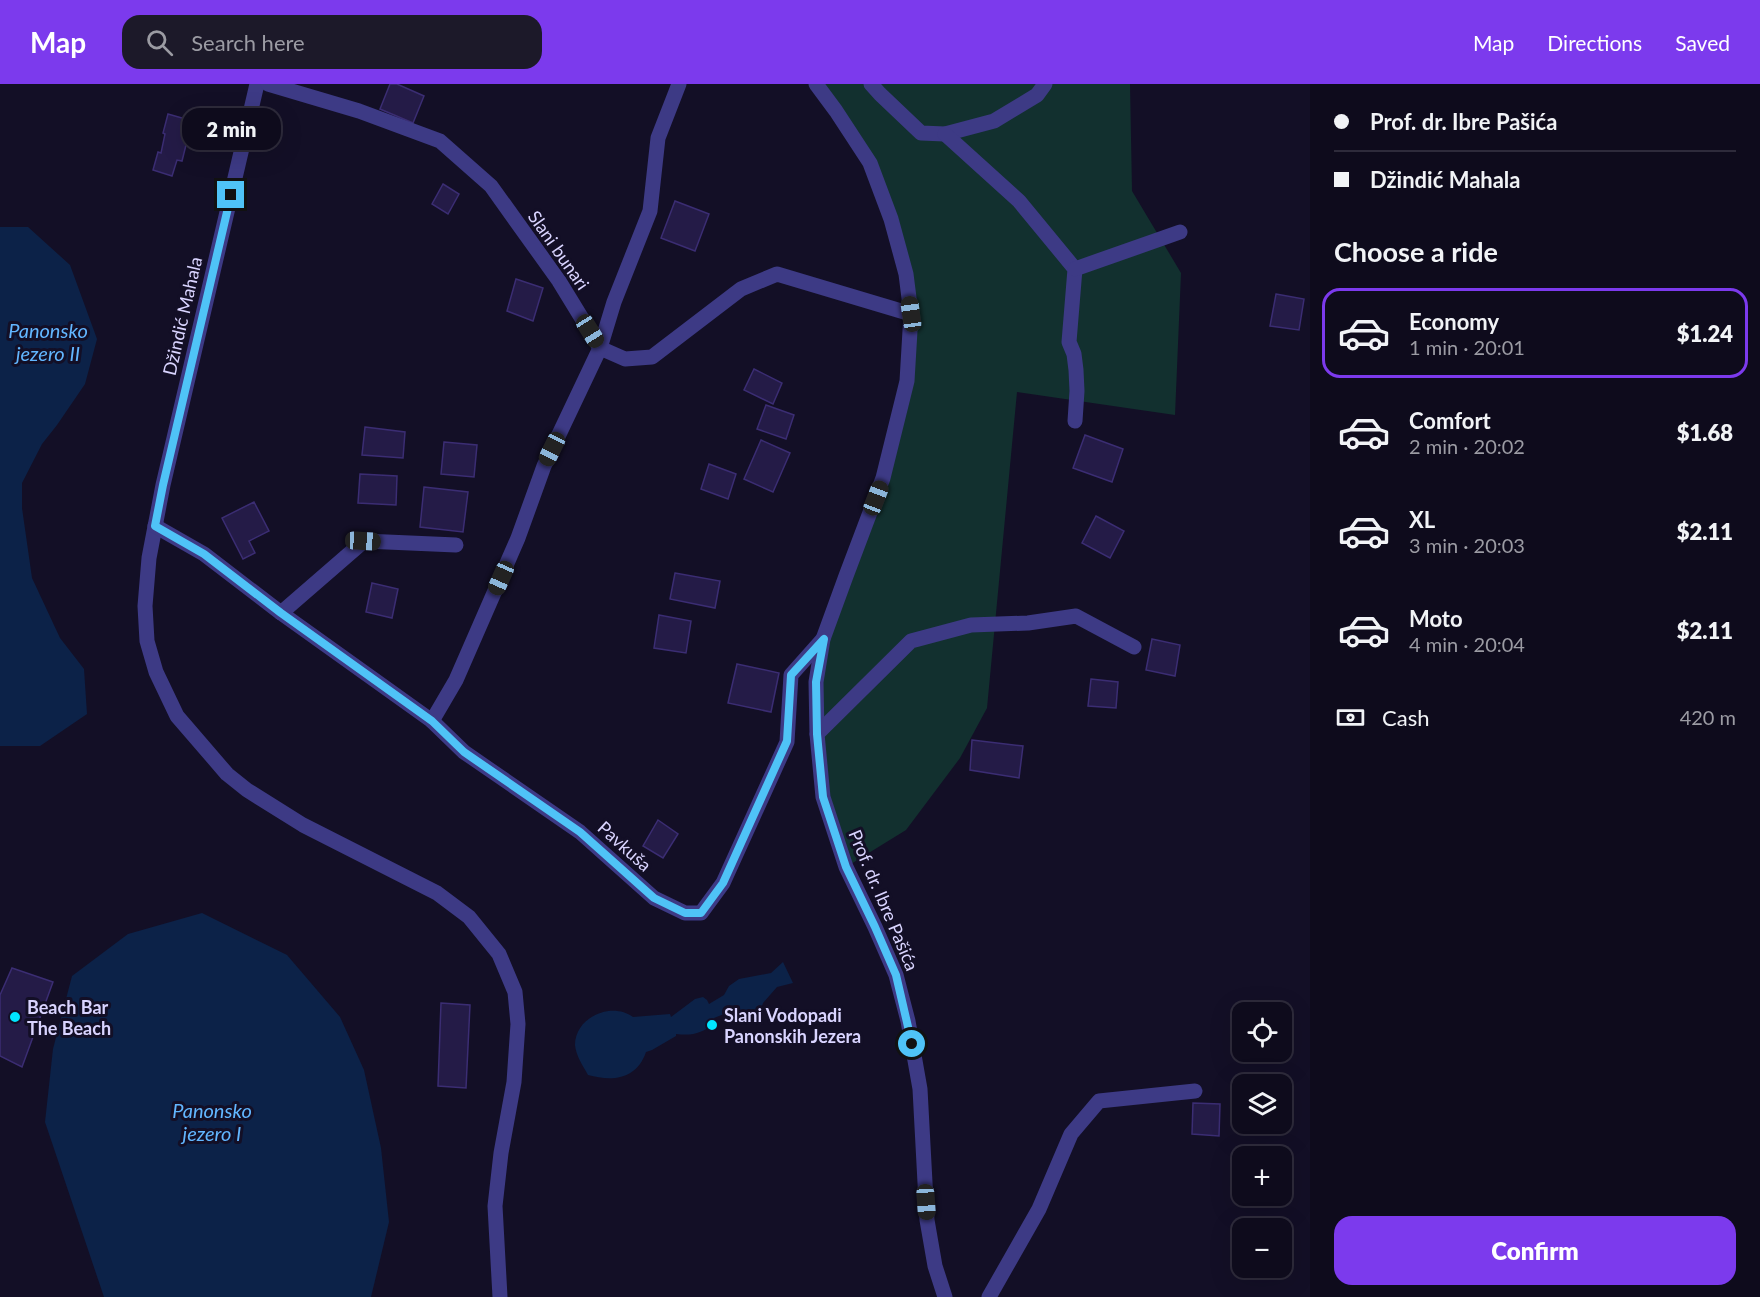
<!DOCTYPE html>
<meta charset="utf-8">
<style>
body{margin:0;font-family:Lato,sans-serif;background:#1c1929;color:#f1f3f6;height:100vh;display:flex;flex-direction:column;font-size:22px;white-space:nowrap}
*{box-sizing:border-box;margin:0}
p{font-size:20px;color:#9b9ba3}
.icon{flex:none;width:33px;height:33px;fill:none;stroke:currentColor;stroke-width:2;stroke-linecap:round;stroke-linejoin:round}
.map{position:relative;flex:1;overflow:hidden}
.sheet{display:flex;flex-direction:column;background:#0e0b1c;width:450px}
.sheet>*{flex:none}
.hud{display:grid;align-content:center;height:132px;padding:0 24px;background:#0e0b1c}
.buttons{position:absolute;left:1232px;top:918px;display:grid;gap:12px}
.buttons a{display:grid;place-items:center;width:60px;height:60px;border-radius:12px;background:#0e0b1c;box-shadow:0 6px 24px #0002,0 0 0 2px #2e2b3b;font-size:30px}
.end{position:absolute;width:27px;height:27px;margin:-14px;border:8px solid #4fc3f7;background:#111;box-shadow:0 0 0 3px #111}
.from{border-radius:50%}
.bubble{position:absolute;height:42px;border-radius:18px;background:#0e0b1c;box-shadow:0 6px 24px #0002,0 0 0 2px #2e2b3b;font-size:20px;font-weight:800;line-height:42px;text-align:center}
.car{position:absolute;width:18px;height:36px;margin:-18px -9px;border-radius:8px;box-shadow:0 0 4px 2px #0007;background:linear-gradient(#222 24%,#8ab4d8 0 40%,#222 0 76%,#8ab4d8 0 86%,#222 0)}
.hud b{display:flex;align-items:center;gap:21px;height:57px;font-size:22px}
.hud b+b{border-top:2px solid #2e2b3b}
.hud i{width:15px;height:15px;background:#f1f3f6}
ul{padding:0;list-style:none}
li{display:flex;align-items:center;gap:18px;height:90px;margin:0 12px 9px;padding:0 12px;border:3px solid transparent;border-radius:18px}
li div{flex:1}
li b{display:block;font-size:22px}
li em{font-style:normal;font-weight:800}
li.on{border-color:#7c3aed}
li>.icon{width:54px;height:54px;stroke-width:1.5}
h2{padding:0 24px;font-size:27px;line-height:72px}
.pay{display:flex;align-items:center;gap:15px;height:66px;padding:0 24px;font-size:22px}
.pay p{margin-inline-start:auto}
.primary-button{display:flex;gap:12px;margin-top:auto;padding:12px 24px}
.primary-button a{flex:1;height:69px;border-radius:18px;background:#7c3aed;color:#fff;font-size:24px;font-weight:800;line-height:69px;text-align:center}
header{display:flex;align-items:center;gap:36px;box-sizing:border-box;height:84px;padding:0 30px;background:#7c3aed;color:#fff}
header strong{font-size:28px}
nav{display:flex;gap:33px;margin-inline-start:auto;font-size:21px}
.search{width:420px;height:54px;background:#1c1929;display:flex;align-items:center;gap:15px;box-sizing:border-box;padding:0 21px;border-radius:18px;color:#9b9ba3;font-size:22px}
main{display:flex;flex:1;min-height:0}
.map>svg:first-child{display:block}
.green{fill:#12302f}
.water{fill:#0c2248}
.building{fill:#241b47;stroke:#3b2d73;stroke-width:1.5}
.lines{fill:none;stroke-linecap:round;stroke-linejoin:round}
.minor{stroke:#3d3a85;stroke-width:15}
.route{stroke:#4fc3f7;stroke-width:8}
.poi-dot{fill:#00e5ff;stroke:#130f26;stroke-width:2}
.labels{text-anchor:middle;dominant-baseline:central;stroke-width:6;stroke-linejoin:round;paint-order:stroke}
.street-label{font-size:18px;fill:#d9d4ff;stroke:#130f26}
.poi-label{font-size:18px;font-weight:bold;fill:#d9d4ff;stroke:#130f26;text-anchor:start}
.water-label{font-size:20px;font-style:italic;fill:#62b6ff;stroke:#130f26}
</style>
<header>
<strong>Map</strong>
<div class="search"><svg class="icon" aria-label="search" viewBox="0 0 24 24"><circle cx="10" cy="10" r="6"/><path d="M15 15l6 6"/></svg>Search here</div>
<nav><a>Map</a><a>Directions</a><a>Saved</a></nav>
</header>
<main>
<div class="map">
<svg width="1310" height="1213" viewBox="0 0 1310 1213">
<rect width="100%" height="100%" fill="#130f26"/>
<polygon class="green" points="816,0 1130,0 1132,107 1181,189 1175,331 1017,308 987,624 960,674 906,746 846,783 823,713 816,598 883,394 911,230 870,79"/>
<g class="water">
<polygon points="0,143 28,143 70,181 97,255 85,300 57,341 42,360 22,399 22,424 32,494 60,554 84,585 87,630 40,662 0,662"/>
<polygon points="202,829 287,871 340,933 364,986 381,1064 389,1138 371,1213 104,1213 45,1038 53,965 72,892 128,850"/>
<path d="M783,878L793,899L777,903L763,919L761,925L753,932L738,935L729,928L714,934L716,939C701,949 694,952 676,950V952L652,966L646,968C637,995 613,998 588,991C583,982 576,972 575,961C575,933 612,917 633,933L670,930L671,933L695,915L703,913L707,916L709,920L724,911L729,902L739,895L771,889Z"/>
</g>
<g class="building">
<polygon points="390,0 397,0 424,12 413,39 380,25"/>
<polygon points="168,30 189,36 184,52 188,53 182,77 177,76 172,92 153,86 158,68 161,69 165,50 163,49"/>
<polygon points="443,100 459,110 448,130 432,120"/>
<polygon points="675,117 709,130 695,167 661,154"/>
<polygon points="516,195 543,204 533,237 507,227"/>
<polygon points="1276,210 1304,215 1299,246 1270,242"/>
<polygon points="754,285 782,299 773,320 744,306"/>
<polygon points="766,321 794,331 786,355 757,345"/>
<polygon points="365,343 405,348 403,374 362,371"/>
<polygon points="1085,351 1123,365 1112,398 1073,384"/>
<polygon points="761,356 790,369 773,408 744,395"/>
<polygon points="444,358 477,361 474,393 441,390"/>
<polygon points="709,380 736,390 728,415 701,405"/>
<polygon points="360,390 397,392 396,421 358,419"/>
<polygon points="424,403 468,408 463,448 420,443"/>
<polygon points="254,418 269,447 249,457 255,469 243,475 222,434"/>
<polygon points="1096,432 1124,447 1110,474 1082,459"/>
<polygon points="675,489 720,497 715,524 670,515"/>
<polygon points="372,499 398,505 392,534 366,528"/>
<polygon points="659,531 691,537 686,569 654,564"/>
<polygon points="1152,555 1180,561 1175,592 1146,586"/>
<polygon points="737,580 779,589 771,628 728,619"/>
<polygon points="1091,595 1118,598 1116,624 1088,622"/>
<polygon points="972,656 1023,662 1019,694 970,686"/>
<polygon points="658,736 678,750 663,774 643,762"/>
<polygon points="12,884 53,898 22,983 0,972 0,911"/>
<polygon points="441,919 470,921 466,1004 438,1002"/>
<polygon points="1193,1019 1220,1020 1219,1052 1192,1050"/>
</g>
<g class="lines">
<g class="minor">
<polyline points="257,0 163,401 149,474 145,522 147,557 156,588 177,632 227,690 247,706 303,741 437,809 469,833 499,870 515,908 518,940 514,998 501,1069 495,1122 500,1213"/>
<polyline points="268,0 359,27 440,57 491,102 559,197 600,264 625,275 652,273 741,205 777,190 911,230"/>
<polyline points="816,0 836,27 870,79 891,135 906,190 911,230 907,297 883,394 846,492 823,555 816,598 817,650 823,713 846,783 875,843 896,891 908,937 920,1005 927,1136 935,1182 945,1213"/>
<polyline points="871,0 880,10 921,49 945,50 994,37 1037,11 1045,0"/>
<polyline points="945,50 1019,117 1075,185 1069,258 1074,270 1076,286 1077,307 1075,337"/>
<polyline points="1075,185 1180,148"/>
<polyline points="155,442 204,470 281,529 432,637 464,668 580,748 654,814 685,829 701,829 723,799 787,658 791,591 823,555"/>
<polyline points="281,529 364,457 456,461"/>
<polyline points="432,637 456,596 518,454 544,382 600,264 614,218 650,127 658,54 679,0"/>
<polyline points="817,650 911,557 971,541 1028,539 1076,532 1134,563"/>
<polyline points="989,1213 1039,1125 1071,1050 1099,1017 1195,1007"/>
</g>
</g>
<g class="lines">
<polyline class="route" points="231,111 163,401 155,442 204,470 281,529 432,637 464,668 580,748 654,814 685,829 701,829 723,799 787,657 791,591 824,555 816,598 817,650 823,713 846,783 875,843 896,891 912,960"/>
</g>
<g class="poi-dot">
<circle cx="15" cy="933" r="6"/>
<circle cx="712" cy="941" r="6"/>
</g>
<g class="labels">
<g class="street-label">
<text transform="translate(559 166) rotate(55)">Slani bunari</text>
<text transform="translate(182 232) rotate(-77)">Džindić Mahala</text>
<text transform="translate(625 762) rotate(42)">Pavkuša</text>
<text transform="translate(884 816) rotate(67)">Prof. dr. Ibre Pašića</text>
</g>
<g class="poi-label">
<text x="27" y="923">Beach Bar<tspan x="27" dy="21">The Beach</tspan></text>
<text x="724" y="931">Slani Vodopadi<tspan x="724" dy="21">Panonskih Jezera</tspan></text>
</g>
<g class="water-label">
<text x="48" y="246">Panonsko<tspan x="48" dy="23">jezero II</tspan></text>
<text x="212" y="1026">Panonsko<tspan x="212" dy="23">jezero I</tspan></text>
</g>
</g>
</svg>
<div class="buttons">
<a><svg class="icon" aria-label="locate" viewBox="0 0 24 24"><circle cx="12" cy="12" r="6"/><path d="M12 2v4M12 18v4M2 12h4M18 12h4"/></svg></a>
<a><svg class="icon" aria-label="layers" viewBox="0 0 24 24"><path d="M12 4l9 5-9 5-9-5zM3 14l9 5 9-5"/></svg></a>
<a>+</a>
<a>−</a>
</div>
<i class="end from" style="left:912px;top:960px"></i>
<i class="end" style="left:231px;top:111px"></i>
<div class="bubble" style="left:182px;top:24px;width:99px">2 min</div>
<i class="car" style="left:911px;top:230px;rotate:352deg"></i>
<i class="car" style="left:590px;top:247px;rotate:148deg"></i>
<i class="car" style="left:552px;top:365px;rotate:206deg"></i>
<i class="car" style="left:876px;top:414px;rotate:21deg"></i>
<i class="car" style="left:363px;top:457px;rotate:93deg"></i>
<i class="car" style="left:501px;top:494px;rotate:204deg"></i>
<i class="car" style="left:926px;top:1118px;rotate:176deg"></i>
</div>
<section class="sheet">
<div class="hud">
<b><i class="from"></i>Prof. dr. Ibre Pašića</b>
<b><i></i>Džindić Mahala</b>
</div>
<h2>Choose a ride</h2>
<ul>
<li class="on"><svg class="icon" aria-label="car" viewBox="0 0 24 24"><path d="M5 17H2v-5l4-1 3-4h7l3 4 3 1v5h-3M9 17h6M6 11h13"/><circle cx="7" cy="17" r="2"/><circle cx="17" cy="17" r="2"/></svg><div><b>Economy</b><p>1 min · 20:01</p></div><em>$1.24</em></li>
<li><svg class="icon" aria-label="car" viewBox="0 0 24 24"><path d="M5 17H2v-5l4-1 3-4h7l3 4 3 1v5h-3M9 17h6M6 11h13"/><circle cx="7" cy="17" r="2"/><circle cx="17" cy="17" r="2"/></svg><div><b>Comfort</b><p>2 min · 20:02</p></div><em>$1.68</em></li>
<li><svg class="icon" aria-label="car" viewBox="0 0 24 24"><path d="M5 17H2v-5l4-1 3-4h7l3 4 3 1v5h-3M9 17h6M6 11h13"/><circle cx="7" cy="17" r="2"/><circle cx="17" cy="17" r="2"/></svg><div><b>XL</b><p>3 min · 20:03</p></div><em>$2.11</em></li>
<li><svg class="icon" aria-label="car" viewBox="0 0 24 24"><path d="M5 17H2v-5l4-1 3-4h7l3 4 3 1v5h-3M9 17h6M6 11h13"/><circle cx="7" cy="17" r="2"/><circle cx="17" cy="17" r="2"/></svg><div><b>Moto</b><p>4 min · 20:04</p></div><em>$2.11</em></li>
</ul>
<div class="pay"><svg class="icon" aria-label="cash" viewBox="0 0 24 24"><path d="M3 7h18v10H3z"/><circle cx="12" cy="12" r="2"/></svg>Cash<p>420 m</p></div>
<div class="primary-button"><a>Confirm</a></div>
</section>
</main>
